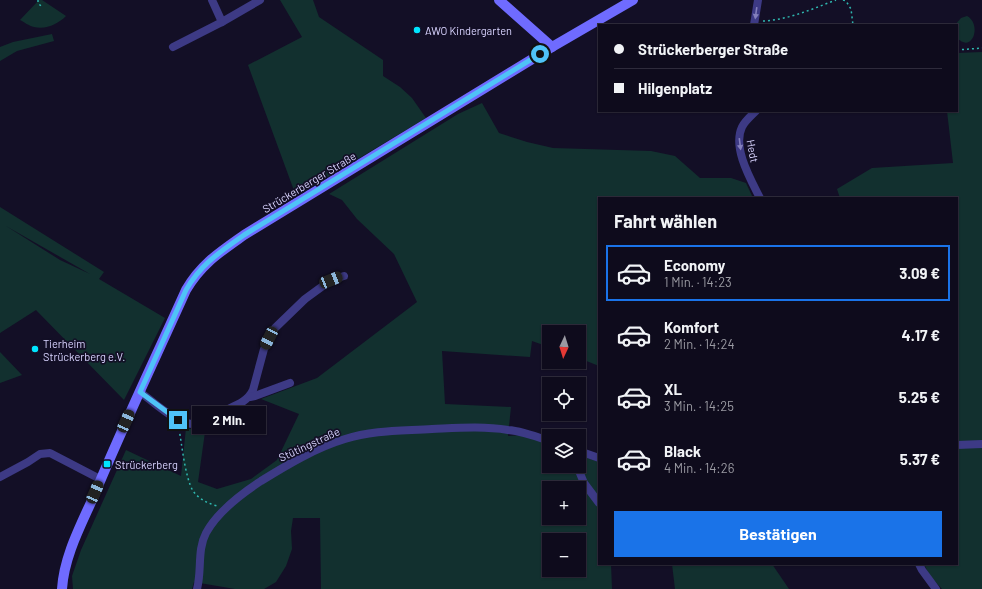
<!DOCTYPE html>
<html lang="de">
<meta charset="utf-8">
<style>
body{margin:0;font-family:Barlow,sans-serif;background:#171425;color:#f1f3f6;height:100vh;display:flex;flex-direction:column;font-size:15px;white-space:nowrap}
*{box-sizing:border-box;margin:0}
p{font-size:13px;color:#9b9ba3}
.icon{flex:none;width:22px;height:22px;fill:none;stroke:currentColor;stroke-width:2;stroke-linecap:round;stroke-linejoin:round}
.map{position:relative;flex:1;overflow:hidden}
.details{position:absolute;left:598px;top:197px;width:360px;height:368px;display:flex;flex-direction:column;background:#0e0b1c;border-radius:0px;box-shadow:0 1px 3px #0004,0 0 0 1px #2e2b3b}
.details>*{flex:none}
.hud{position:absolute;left:598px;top:24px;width:360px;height:88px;border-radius:0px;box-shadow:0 1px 3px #0004,0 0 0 1px #2e2b3b;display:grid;align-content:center;height:88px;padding:0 16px;background:#0e0b1c}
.needle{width:26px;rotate:184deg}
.controls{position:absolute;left:542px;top:325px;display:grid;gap:8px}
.controls a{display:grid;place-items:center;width:44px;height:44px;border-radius:0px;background:#0e0b1c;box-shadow:0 1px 3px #0004,0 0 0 1px #2e2b3b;font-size:20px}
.end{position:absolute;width:18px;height:18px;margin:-9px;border:5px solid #4fc3f7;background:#111;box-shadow:0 0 0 2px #111}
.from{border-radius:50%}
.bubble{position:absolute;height:28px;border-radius:0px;background:#0e0b1c;box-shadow:0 1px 3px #0004,0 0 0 1px #2e2b3b;font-size:13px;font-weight:700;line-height:28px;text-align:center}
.car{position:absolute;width:12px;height:24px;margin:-12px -6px;border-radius:5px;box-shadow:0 0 3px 1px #0007;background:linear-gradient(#222 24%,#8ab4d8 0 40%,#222 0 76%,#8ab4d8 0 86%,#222 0)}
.hud b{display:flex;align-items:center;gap:14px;height:38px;font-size:15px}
.hud b+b{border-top:1px solid #2e2b3b}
.hud i{width:10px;height:10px;background:#f1f3f6}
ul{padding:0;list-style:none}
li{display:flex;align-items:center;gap:12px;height:56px;margin:0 8px 6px;padding:0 8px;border:2px solid transparent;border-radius:0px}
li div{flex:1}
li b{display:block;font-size:15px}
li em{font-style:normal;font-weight:700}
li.selected{border-color:#1a73e8}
li>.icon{width:36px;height:36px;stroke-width:1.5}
h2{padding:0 16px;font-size:18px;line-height:48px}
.button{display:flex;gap:8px;margin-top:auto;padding:8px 16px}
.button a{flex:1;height:46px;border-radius:0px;background:#1a73e8;color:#fff;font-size:16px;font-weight:700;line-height:46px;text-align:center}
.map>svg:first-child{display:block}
.green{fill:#12302f;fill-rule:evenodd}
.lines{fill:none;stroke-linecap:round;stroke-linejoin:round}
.path{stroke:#2fb8b0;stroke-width:1.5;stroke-dasharray:2 3;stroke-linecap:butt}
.street{stroke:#3d3a85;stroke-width:8}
.secondary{stroke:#6f6bff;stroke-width:10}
.oneway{fill:#837fbc}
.route{stroke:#4fc3f7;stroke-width:5}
.poi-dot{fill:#00e5ff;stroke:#130f26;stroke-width:1.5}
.labels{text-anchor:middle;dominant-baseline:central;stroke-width:3.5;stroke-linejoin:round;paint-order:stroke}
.poi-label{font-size:11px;fill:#d9d4ff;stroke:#130f26;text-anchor:start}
.street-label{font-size:11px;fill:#d9d4ff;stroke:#130f26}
</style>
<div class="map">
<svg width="982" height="589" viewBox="0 0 982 589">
<rect width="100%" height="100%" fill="#130f26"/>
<g class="green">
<path d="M39,0H42L66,16C58,24 46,30 34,27C29,26 24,22 20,20Z"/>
<polygon points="280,0 313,0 319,17 383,60 383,76 400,87 412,98 426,118 296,196 248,65 302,37"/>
<path d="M967,16C982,24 973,54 957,38V25H955L961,18Z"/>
<polygon points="52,34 54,41 17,51 0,61 0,47 13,42"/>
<polygon points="982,52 982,589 942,589 930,576 924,564 957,564 957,198 840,198 837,189 872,168 953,163 947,111 957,111 957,53"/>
<path d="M482,103L499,133L527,142L553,148L651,151L675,156L700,178H731L746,183L753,198H599V366L579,358V332H549V347L532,341L530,357L442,351L445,404L511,407L508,436L522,435L549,444V466H579V455L599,462V564H611L612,589H321L320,518H293L291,531L292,549L286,566L276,582L264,589H235L194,582L192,589H73L72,576L81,550L126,450L181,476L186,428L205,432L198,482L217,489L251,479L277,460L299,414L261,399L317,378L417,302L394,254L357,219L342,200L329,194L458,114ZM549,488H579V518H549ZM549,540H579V570H549Z"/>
<path d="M0,207L104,272L99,279L165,318L124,400L36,310L0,333ZM6,226L90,274L60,260Z"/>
<polygon points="0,352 22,375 0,383"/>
<polygon points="672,564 772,564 789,589 675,589"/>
</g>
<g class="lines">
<g class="path">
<polyline points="38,0 38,3 42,7"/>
<polyline points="843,0 846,1 851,9 853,25"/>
<path d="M763,21C788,20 812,9 836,0"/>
<polyline points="957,50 982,48"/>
<path d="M179,429C182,445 185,477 193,491C199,499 207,503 217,506"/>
</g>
<g class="street">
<polyline points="212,0 222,22"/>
<polyline points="754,25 758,0"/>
<polyline points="173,47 222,22 260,0"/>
<path d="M756,111C751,116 745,121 742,127C732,148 751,180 760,198"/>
<path d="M140,392C155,403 182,430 201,423C210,420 218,414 226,410C237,405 248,401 253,390L264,349L275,328L305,299L331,280L344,276"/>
<polyline points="250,397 255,396 290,383"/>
<polyline points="957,445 982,444"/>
<polyline points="579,451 599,458"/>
<polyline points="577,466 584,483 599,503"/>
<polyline points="0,477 28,462 40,454 50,453 100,479"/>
<polyline points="919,564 922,570 936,589"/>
<path d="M197,589C202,571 197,550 206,533C218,511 241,494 261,481C287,465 315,448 345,439C373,430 403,431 432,429C457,428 483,426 508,430C522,431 535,436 549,441"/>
</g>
<g class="secondary">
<polyline points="499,0 552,47"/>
<path d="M62,589C64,557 80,527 93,498C122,428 155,359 186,290C201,264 220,252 244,235L552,47L633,0"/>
</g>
</g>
<defs><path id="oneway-solid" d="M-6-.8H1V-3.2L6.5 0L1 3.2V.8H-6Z"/></defs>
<g class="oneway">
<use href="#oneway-solid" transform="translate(756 13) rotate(98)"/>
<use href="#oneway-solid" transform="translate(740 144) rotate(83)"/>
</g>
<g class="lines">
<path class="route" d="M178,420L140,392L186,290C201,264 220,252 244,235L540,54"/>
</g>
<g class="poi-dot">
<circle cx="417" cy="30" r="4"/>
<circle cx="35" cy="349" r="4"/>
<rect x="103" y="460" width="8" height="8" rx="2"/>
</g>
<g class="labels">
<g class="poi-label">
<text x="425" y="30">AWO Kindergarten</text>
<text x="43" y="343">Tierheim<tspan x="43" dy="13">Strückerberg e.V.</tspan></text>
<text x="115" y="464">Strückerberg</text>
</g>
<g class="street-label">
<text transform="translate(753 151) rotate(79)">Hedt</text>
<text transform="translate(309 182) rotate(-31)">Strückerberger Straße</text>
<text transform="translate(309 444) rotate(-25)">Stütingstraße</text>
</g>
</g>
</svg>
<div class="controls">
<a><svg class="needle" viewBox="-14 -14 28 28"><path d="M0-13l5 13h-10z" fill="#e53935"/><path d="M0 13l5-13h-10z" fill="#9b9ba3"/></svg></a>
<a><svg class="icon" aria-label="locate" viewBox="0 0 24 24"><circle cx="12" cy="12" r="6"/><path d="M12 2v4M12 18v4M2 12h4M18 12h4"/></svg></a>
<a><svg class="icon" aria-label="layers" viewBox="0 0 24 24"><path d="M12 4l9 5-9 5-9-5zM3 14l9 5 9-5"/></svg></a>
<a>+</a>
<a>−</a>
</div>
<i class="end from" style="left:540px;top:54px"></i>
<i class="end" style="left:178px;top:420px"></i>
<div class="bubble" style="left:192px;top:406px;width:74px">2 Min.</div>
<i class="car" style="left:331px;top:280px;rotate:68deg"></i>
<i class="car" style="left:269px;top:338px;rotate:207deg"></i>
<i class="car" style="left:126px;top:421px;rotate:24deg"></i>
<i class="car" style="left:95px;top:492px;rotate:23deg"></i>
<div class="hud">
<b><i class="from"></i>Strückerberger Straße</b>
<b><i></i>Hilgenplatz</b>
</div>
<section class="details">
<h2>Fahrt wählen</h2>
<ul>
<li class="selected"><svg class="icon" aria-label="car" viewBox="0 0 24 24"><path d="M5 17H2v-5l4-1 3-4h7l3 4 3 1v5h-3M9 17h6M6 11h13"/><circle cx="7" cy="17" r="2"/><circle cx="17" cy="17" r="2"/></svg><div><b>Economy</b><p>1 Min. · 14:23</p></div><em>3.09 €</em></li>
<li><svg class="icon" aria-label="car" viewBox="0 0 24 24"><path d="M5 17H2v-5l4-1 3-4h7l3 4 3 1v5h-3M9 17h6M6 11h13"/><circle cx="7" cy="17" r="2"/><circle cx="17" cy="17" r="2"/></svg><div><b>Komfort</b><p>2 Min. · 14:24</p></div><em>4.17 €</em></li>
<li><svg class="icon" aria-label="car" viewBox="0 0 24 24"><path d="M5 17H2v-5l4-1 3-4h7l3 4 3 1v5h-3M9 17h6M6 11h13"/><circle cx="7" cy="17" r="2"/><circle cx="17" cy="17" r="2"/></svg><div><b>XL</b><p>3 Min. · 14:25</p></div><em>5.25 €</em></li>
<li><svg class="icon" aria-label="car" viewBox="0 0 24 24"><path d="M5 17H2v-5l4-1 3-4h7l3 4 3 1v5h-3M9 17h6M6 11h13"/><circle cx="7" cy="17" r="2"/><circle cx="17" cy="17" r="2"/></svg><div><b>Black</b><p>4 Min. · 14:26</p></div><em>5.37 €</em></li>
</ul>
<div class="button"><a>Bestätigen</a></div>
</section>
</div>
